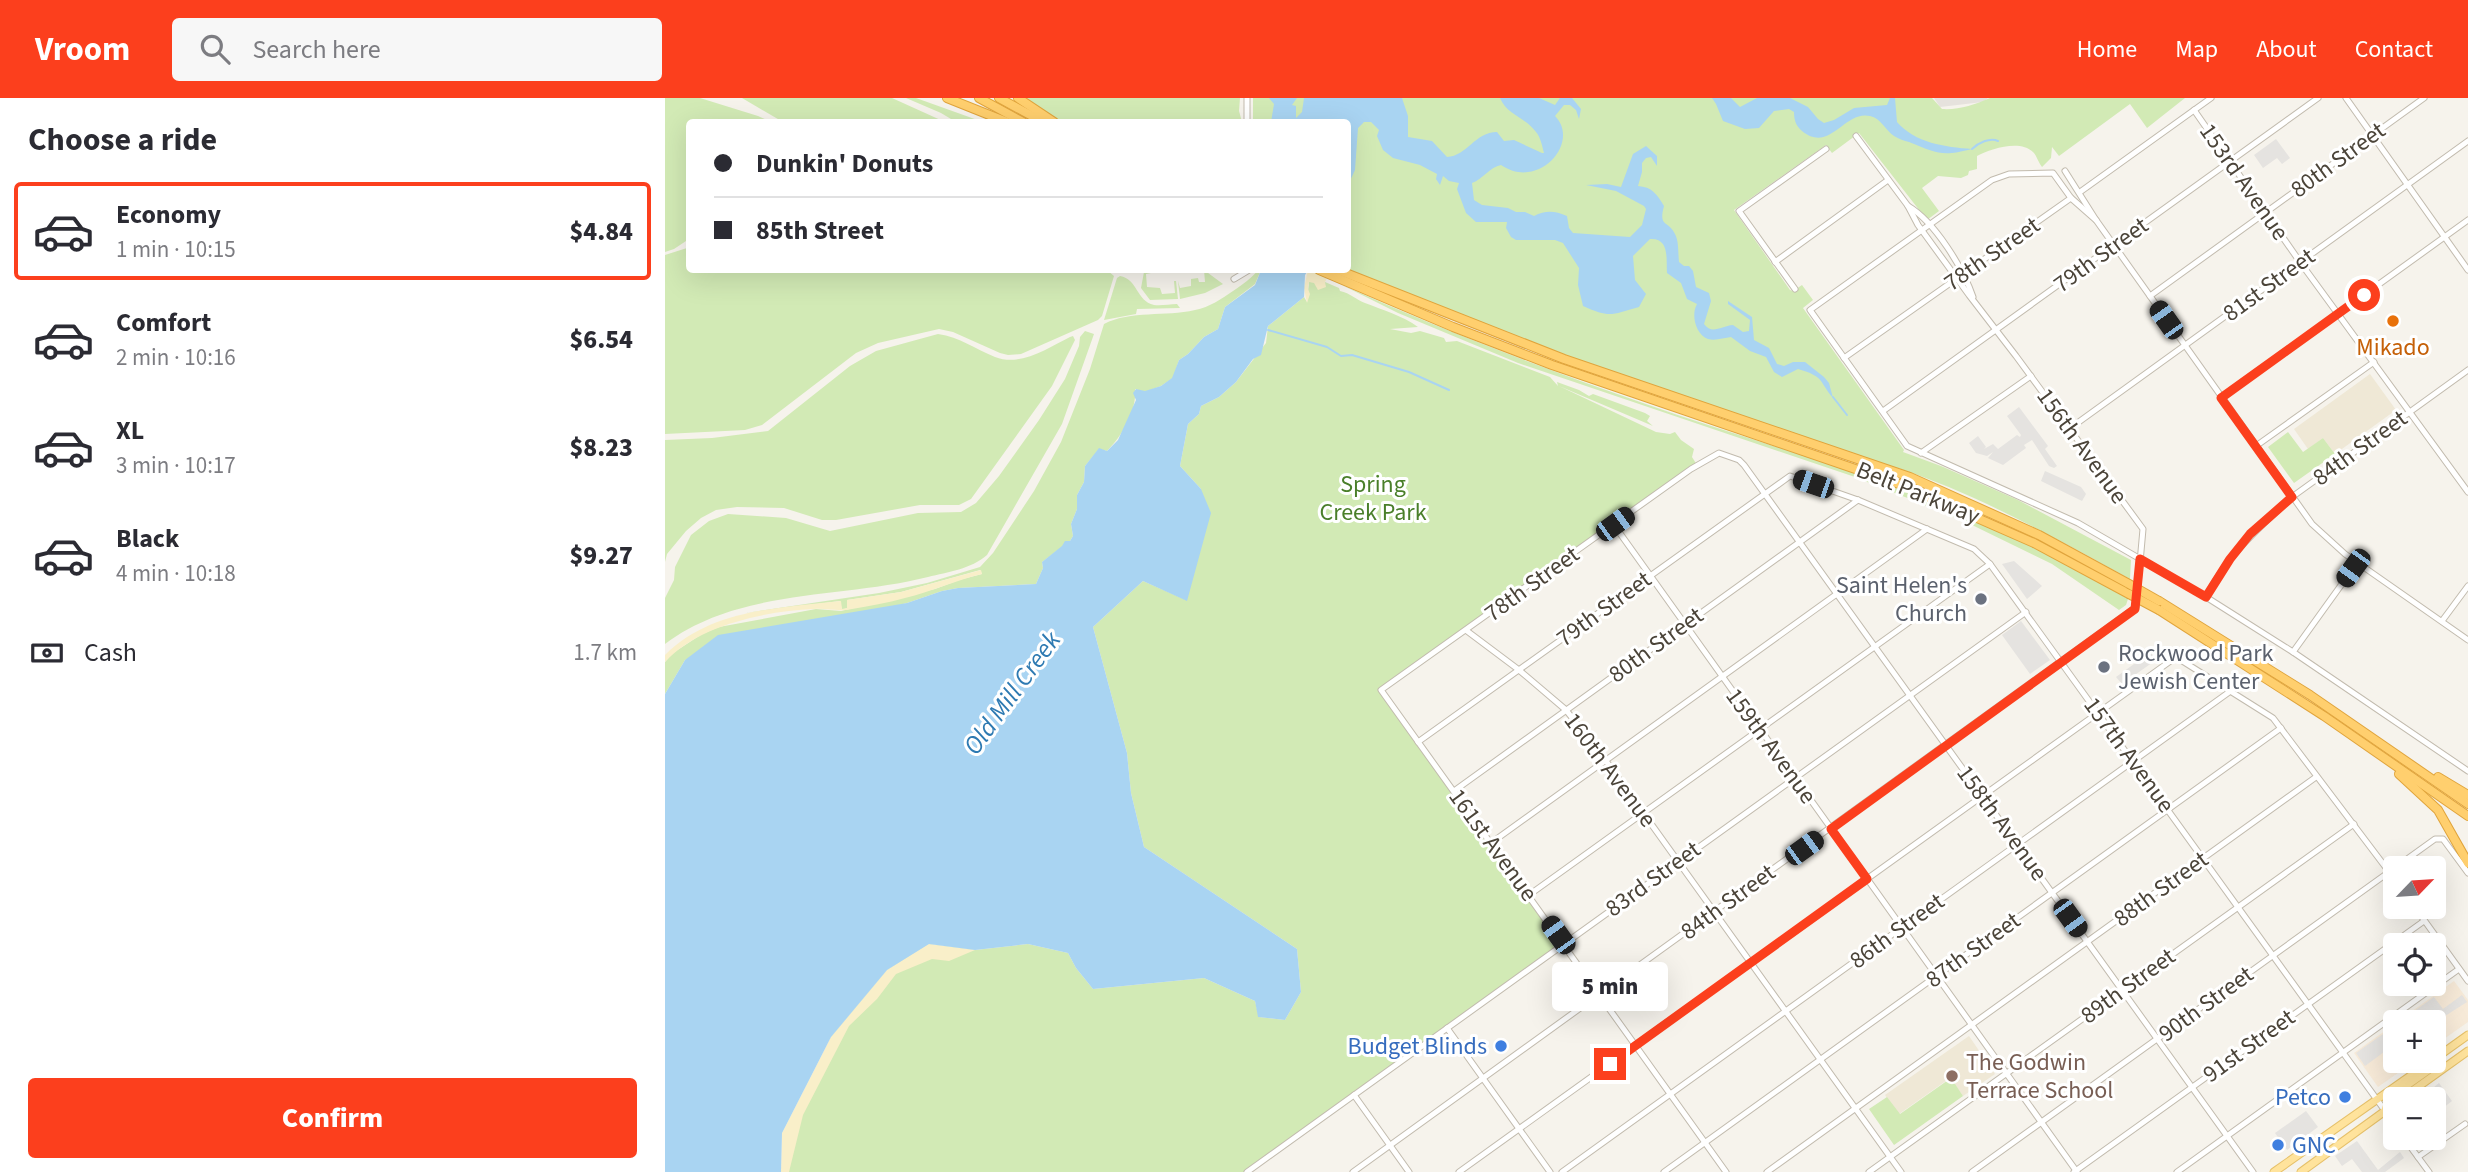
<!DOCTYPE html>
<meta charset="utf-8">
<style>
body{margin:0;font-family:"Source Sans 3",sans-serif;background:#f7f7f7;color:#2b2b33;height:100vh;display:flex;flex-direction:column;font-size:26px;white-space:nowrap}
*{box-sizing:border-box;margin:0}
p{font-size:23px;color:#7c7c81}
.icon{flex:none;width:38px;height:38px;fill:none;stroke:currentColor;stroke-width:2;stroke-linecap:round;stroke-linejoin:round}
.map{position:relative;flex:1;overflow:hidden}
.panel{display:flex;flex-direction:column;background:#fff;width:665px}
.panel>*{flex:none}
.hud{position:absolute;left:21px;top:21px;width:665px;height:154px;border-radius:7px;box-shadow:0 7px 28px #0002;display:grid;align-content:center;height:154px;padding:0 28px;background:#fff}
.needle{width:46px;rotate:65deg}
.tools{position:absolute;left:1718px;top:758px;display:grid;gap:14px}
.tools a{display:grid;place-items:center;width:63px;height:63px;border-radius:7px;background:#fff;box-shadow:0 7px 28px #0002;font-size:35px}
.end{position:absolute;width:32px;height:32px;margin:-16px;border:9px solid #fc3f1d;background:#fff;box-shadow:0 0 0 4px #fff}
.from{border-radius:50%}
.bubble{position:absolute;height:49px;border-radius:7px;background:#fff;box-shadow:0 7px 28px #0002;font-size:23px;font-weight:800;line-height:49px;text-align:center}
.car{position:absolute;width:21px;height:42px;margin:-21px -10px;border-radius:9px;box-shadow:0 0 5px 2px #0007;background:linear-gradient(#222 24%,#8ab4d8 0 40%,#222 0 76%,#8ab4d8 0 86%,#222 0)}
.hud b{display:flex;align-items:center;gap:24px;height:66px;font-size:26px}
.hud b+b{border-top:2px solid #e1e1e2}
.hud i{width:18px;height:18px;background:#2b2b33}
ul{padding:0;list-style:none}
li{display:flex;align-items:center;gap:21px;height:98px;margin:0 14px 10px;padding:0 14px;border:4px solid transparent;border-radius:7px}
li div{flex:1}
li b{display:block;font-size:26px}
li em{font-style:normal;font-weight:800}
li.active{border-color:#fc3f1d}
li>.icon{width:63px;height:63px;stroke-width:1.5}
h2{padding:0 28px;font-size:32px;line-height:84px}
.pay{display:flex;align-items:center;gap:18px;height:77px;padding:0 28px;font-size:26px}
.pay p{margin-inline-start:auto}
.action{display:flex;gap:14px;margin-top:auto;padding:14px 28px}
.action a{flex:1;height:80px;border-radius:7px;background:#fc3f1d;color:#fff;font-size:28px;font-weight:800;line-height:80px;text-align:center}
header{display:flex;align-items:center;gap:42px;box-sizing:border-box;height:98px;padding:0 35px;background:#fc3f1d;color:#fff}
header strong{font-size:33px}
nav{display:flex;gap:38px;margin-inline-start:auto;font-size:24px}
.search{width:490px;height:63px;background:#f7f7f7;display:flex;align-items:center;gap:18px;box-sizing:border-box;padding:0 24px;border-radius:7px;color:#7c7c81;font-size:26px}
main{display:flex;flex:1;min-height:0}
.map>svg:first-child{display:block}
.commercial{fill:#f7ead8}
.industrial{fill:#e6e2dd}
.education{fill:#efe8d6}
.green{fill:#d2eab5}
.sand{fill:#f9efc9}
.parking{fill:#e5e3e0}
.water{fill:#a9d4f2}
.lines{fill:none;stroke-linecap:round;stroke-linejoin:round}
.stream{stroke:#a9d4f2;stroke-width:2}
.minor-casing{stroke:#c2bbae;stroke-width:7}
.major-casing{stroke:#e6c16a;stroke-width:9}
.highway-casing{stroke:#e0a43c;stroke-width:10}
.minor{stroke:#fff;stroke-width:5}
.major{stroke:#ffe39c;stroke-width:7}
.highway{stroke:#ffcf6e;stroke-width:8}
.highway-bridge-casing{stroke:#e0a43c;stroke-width:10;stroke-linecap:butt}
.highway-bridge{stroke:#ffcf6e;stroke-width:8}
.route{stroke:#fc3f1d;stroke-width:9}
.food-dot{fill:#e8710a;stroke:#fff;stroke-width:2.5}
.worship-dot{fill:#6b7280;stroke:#fff;stroke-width:2.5}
.shop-dot{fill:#3f7fe0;stroke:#fff;stroke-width:2.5}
.education-dot{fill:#8d6e63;stroke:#fff;stroke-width:2.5}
.labels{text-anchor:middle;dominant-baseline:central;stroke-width:6;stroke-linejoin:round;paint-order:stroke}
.street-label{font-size:24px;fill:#4b4439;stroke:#fff}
.food-label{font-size:24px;fill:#c56008;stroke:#fff}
.park-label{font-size:24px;fill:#4a7f2a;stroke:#fff}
.worship-label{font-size:24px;fill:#5b616d;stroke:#fff;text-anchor:end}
.shop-label{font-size:24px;fill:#366cbe;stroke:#fff;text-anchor:end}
.education-label{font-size:24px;fill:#785e54;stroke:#fff;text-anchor:start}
.water-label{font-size:26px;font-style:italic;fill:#2e7ab2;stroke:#fff}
</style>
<header>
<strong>Vroom</strong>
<div class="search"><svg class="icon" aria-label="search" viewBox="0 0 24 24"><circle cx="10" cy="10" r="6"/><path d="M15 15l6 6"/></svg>Search here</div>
<nav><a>Home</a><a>Map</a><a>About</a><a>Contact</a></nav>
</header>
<main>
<section class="panel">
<h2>Choose a ride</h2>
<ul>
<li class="active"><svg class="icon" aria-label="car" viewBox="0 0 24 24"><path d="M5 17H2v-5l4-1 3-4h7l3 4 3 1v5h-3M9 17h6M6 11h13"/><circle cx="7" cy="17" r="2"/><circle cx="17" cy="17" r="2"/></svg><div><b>Economy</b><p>1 min · 10:15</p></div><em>$4.84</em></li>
<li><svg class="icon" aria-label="car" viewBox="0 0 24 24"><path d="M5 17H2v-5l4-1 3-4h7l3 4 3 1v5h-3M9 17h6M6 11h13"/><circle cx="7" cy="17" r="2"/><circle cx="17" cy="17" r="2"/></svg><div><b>Comfort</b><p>2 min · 10:16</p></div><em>$6.54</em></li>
<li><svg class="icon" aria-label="car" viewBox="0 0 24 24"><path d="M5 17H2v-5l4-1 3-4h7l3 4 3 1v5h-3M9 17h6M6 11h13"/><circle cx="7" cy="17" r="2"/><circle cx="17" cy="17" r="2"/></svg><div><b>XL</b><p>3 min · 10:17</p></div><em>$8.23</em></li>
<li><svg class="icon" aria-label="car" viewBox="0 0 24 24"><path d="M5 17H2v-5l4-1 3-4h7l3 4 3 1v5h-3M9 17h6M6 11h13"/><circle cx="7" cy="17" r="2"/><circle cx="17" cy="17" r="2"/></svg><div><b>Black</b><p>4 min · 10:18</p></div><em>$9.27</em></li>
</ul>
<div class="pay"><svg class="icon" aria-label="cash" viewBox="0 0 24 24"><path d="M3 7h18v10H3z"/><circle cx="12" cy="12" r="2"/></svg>Cash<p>1.7 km</p></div>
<div class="action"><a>Confirm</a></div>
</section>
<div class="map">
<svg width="1803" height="1074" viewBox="0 0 1803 1074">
<rect width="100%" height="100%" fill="#f6f3ec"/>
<g class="commercial">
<polygon points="1789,883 1803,902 1803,924 1769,948 1769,924 1732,924"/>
<polygon points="1731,925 1731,962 1750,963 1713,989 1689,955"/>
</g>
<polygon class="industrial" points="1269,0 1323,0 1318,4 1275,9"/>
<g class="education">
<polygon points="1705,276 1731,312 1670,356 1658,340 1643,351 1629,331"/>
<polygon points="1304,938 1330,976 1298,998 1285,980 1234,1016 1220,997"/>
</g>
<g class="green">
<polygon points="0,0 35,0 93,18 106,24 24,24 24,141 9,151 0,154"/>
<polygon points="77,0 227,0 280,24 118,24"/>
<polygon points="241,0 251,0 318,24 291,24 276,15"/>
<polygon points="357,0 575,0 574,13 577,24 394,24"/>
<path d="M588,0H1267L1277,11C1294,12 1309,7 1325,0H1520L1482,30L1465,6L1394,58L1387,49L1386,60L1377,69C1373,64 1372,58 1368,54C1355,41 1325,51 1312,58V71L1304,73L1303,77L1296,80L1273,78L1257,90L1274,113L1262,122L1194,35L1167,55L1161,47L1069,112L1125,192L1128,193L1137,187L1148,202L1138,210L1239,352L1238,354L1276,368L1353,402L1466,462L1465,481C1390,440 1314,397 1233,370L1230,374L958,282L683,171L682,24H588Z"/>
<polygon points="24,147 24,172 434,172 443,173 449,178 437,218 433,222 356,256 343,257 335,255 288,234 274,231 213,245 191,255 97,327 80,332 0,336 0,157 22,150"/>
<polygon points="539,172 558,186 540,195 515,201 513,183 515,190 526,188 526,181 533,180 534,184 540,184"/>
<path d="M593,172H596L590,186L560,209L553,231L539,239L523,256L514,262L508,280L496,288L480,294L470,291C472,313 457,338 442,353L434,351L420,368L419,384L412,397V411L406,426L408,438L405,443L377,464L378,470L371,486L293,490L277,493L242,505L20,562L0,596V564L8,555L37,536L54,529L151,511L176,513L270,491L294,482L317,476L315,472L236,494L182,502V510L177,512L175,503L81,515L214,495L262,485L315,469L328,455L369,393L396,344L425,271L439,226C466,212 500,219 530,212C545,209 556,201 568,193C577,187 587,180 593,172Z"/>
<polygon points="479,174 491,174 481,176 482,189 495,190 497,196 510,195 509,183 511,183 513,201 485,202 476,190"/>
<path d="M455,178C473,181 471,203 489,207C496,208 505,206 512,206L515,210L472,211L471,216L439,222L452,180Z"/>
<path d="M644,184H660L674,190L675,193C685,195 692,202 700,205C718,212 738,218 753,229L725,231L746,235L755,233L779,240L781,244L792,243L885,279L893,288L892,284L914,292L924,298L928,296L980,315L985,318L982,323L988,328L894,288L991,334L1005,336L1010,334L1016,342L1029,351L1027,359L1032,367L716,592L898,846L582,1074H116L166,939L222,872L263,846L310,852L363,846L403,855L411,870L428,891L539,880L590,903L594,919L620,922L636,894L632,851L479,749L466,695L462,655L428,529L478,483L521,502L536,391L515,368L523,326L534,316L536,308L554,299L571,284L601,245L603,228L639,199L642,204Z"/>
<path d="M677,187C775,231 876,270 978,305C1046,329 1116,349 1184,373C1281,407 1376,449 1463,501L1461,507L1454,512L1387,466L1307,427L1245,401L1187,378L853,265L733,215Z"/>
<path d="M420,233L429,236L397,326L322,457C306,471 283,474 263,479C176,501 74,490 0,546V500L9,482L10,469L26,437L44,423L63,416L121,420L165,433L253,415L296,414L311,405L334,378L374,322L400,281L414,248L415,239Z"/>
<path d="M273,236C295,239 310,251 330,259C356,269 383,250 405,239L408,238L410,242L387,288L306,401L294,407H255L171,422H157L119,410L72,409L51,412L36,420L21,433L2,456L0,464V342L47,340L103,333L185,268L211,253Z"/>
<polygon points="1623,334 1638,354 1658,340 1670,356 1629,385 1603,349"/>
<polygon points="1286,980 1298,998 1229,1047 1204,1011 1222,999 1235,1016"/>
</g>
<g class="sand">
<polygon points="643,172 666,172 660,184 661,189 653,192 649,185 644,184 643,191 645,196 642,205 639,190"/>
<path d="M316,472L317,476C291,482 266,494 240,500C222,505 204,508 187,511C174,514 162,510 149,511C101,513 33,527 0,564V557C46,511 114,510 176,503L177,511L182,510V502L236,494Z"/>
<polygon points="263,846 310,852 284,863 267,861 231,876 212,901 184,928 138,1017 124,1074 116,1074 117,1035 166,939 222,872"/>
</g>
<g class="parking">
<polygon points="1611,41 1625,60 1617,66 1612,60 1598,70 1589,57"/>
<polygon points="1354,309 1383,348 1380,351 1392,368 1389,370 1384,368 1367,342 1359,347 1361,350 1338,367 1323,360 1328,354 1322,358 1311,355 1304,345 1313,338 1321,349 1319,351 1328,346 1333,351 1352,337 1355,339 1356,337 1342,318"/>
<polygon points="1380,373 1416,389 1421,396 1417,403 1376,383"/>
<polygon points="1349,463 1377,488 1362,501 1337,466"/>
<polygon points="1356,523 1385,562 1365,576 1337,537"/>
<polygon points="1479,552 1482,556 1486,554 1491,562 1457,586 1451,579 1476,561 1473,556"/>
<polygon points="1797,897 1802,904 1769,925 1734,924 1769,899 1778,911"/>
<polygon points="1731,927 1731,945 1700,968 1691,955"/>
<polygon points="1774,985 1787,1003 1769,1017 1769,1009 1772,1007 1763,994"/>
<polygon points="1641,1013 1653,1029 1622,1052 1610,1035"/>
<polygon points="1692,1043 1713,1072 1735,1054 1739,1060 1720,1074 1697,1074 1687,1061 1677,1068 1670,1058"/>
</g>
<g class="water">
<path d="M604,0H632L627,7L631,8V20L637,14L639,0H737L743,18V39L767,43L782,59C802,58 810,34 832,34L839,43L849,42L877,55H879C877,48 876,40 871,34C860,19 842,17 835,0H874L890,7L895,0H907L916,11L914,21L911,12L905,7H899L890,18C916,44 874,93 836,67C825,69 818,81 807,85L809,102L817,107L843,110L851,114H860L869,118C881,112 890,113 902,118L904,130L908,135L965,139L977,127L981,111L979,108L951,93L921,87L942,86L956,89L968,56L981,48L992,58V68L986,59L981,60L977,65V74L973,88C987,89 992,96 999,108C993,130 1004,122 1010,136C1014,143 1013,156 1014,164L1019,168H1024L1028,173L1031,189L1044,195L1046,203L1039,226C1047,237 1056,228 1068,227L1078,234L1084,233L1085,222L1063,206V203L1087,219L1089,242L1104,250L1112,266L1119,268L1128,264H1140L1159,279L1164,285L1168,300C1153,282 1160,279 1133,271L1117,279L1109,274L1101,259L1085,253L1066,239C1059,240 1050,243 1043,241C1030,236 1026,216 1032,206L1022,201L1016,185L1002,175C1001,161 1005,140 985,141L968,158L970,182L981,196L974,209C946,217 945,220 918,208L913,187L914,170L898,145L890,142H851L846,139L841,130L842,124H811L801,115L792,91L794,85L784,83L778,78L775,87L771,81L772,76L755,67L728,60L718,52L712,38L714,32L706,24H699L693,30L690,72L683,87L682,24H606L609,6Z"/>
<path d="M1047,0H1066L1075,9L1092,0H1125L1143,9L1153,21L1159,25L1169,22L1189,10L1222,7L1225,0H1230L1232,24C1250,45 1280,49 1307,51C1276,59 1272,55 1244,44C1239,43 1234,41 1229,38C1221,33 1216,20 1205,18C1179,12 1165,56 1137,33C1131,28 1129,22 1129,14L1124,11L1109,13L1094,30L1080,31L1058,23L1051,6Z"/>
<polygon points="596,172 643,172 640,177 639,199 603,228 596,257 588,261 571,284 554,299 536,308 534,316 523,326 515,368 536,391 546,415 522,503 478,483 428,529 462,655 466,695 479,749 632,851 636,894 620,922 593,919 590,903 539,880 428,891 411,870 403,855 363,846 310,852 264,846 222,872 166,939 117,1035 116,1074 0,1074 0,596 20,562 53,537 242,505 277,493 293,490 371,486 378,470 377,464 397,448 400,443 405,443 408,438 406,426 412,411 412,397 419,384 420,368 434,350 442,353 453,342 471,302 468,295 471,291 480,293 496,288 507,280 514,262 523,256 539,239 553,231 560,209 590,187"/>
</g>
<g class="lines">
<g class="stream">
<path d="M1307,51C1313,45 1325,39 1333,43"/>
<polyline points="603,232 662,249 676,258 687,257 744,274 784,292"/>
<polyline points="1168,299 1182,317"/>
</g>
<g class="minor-casing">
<g id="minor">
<polyline points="1681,0 1803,172"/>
<polyline points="1529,12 1635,164 1803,394"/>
<polyline points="582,24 582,0"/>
<polyline points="1400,73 1431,122 1647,426 1680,456 1803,542"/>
<polyline points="1415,94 1546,0"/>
<path d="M1243,108C1270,124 1298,170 1308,199"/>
<polyline points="1431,122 1406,100 1388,75 1344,76 1327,82 1145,212 1242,348 1413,425 1541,499 1628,554 1803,673"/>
<polyline points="1110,164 1223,82"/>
<polyline points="569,181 584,172"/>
<polyline points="1130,191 1074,113 1161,51"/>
<polyline points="1485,198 1759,0"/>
<polyline points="1179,260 1406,100"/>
<polyline points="1556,300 1803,122"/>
<polyline points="1218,313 1653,0"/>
<polyline points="1404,331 1803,43"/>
<polyline points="1591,348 1709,264"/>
<polyline points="1256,355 1366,278"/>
<polyline points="949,427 1412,1074"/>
<path d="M1541,499C1563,456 1593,431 1627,399L1803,272"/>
<polyline points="1777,523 1803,488"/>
<polyline points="802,533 854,572 901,612 941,663 1236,1074"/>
<polyline points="1628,554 1692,465"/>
<polyline points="753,644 1125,378 1193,402 1309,451 1325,466 1731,1028"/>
<polyline points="789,693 1193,402"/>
<polyline points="826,745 1262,431"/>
<polyline points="864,797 1325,466"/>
<polyline points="1749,808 1803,883"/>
<polyline points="782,930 885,1074"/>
<polyline points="689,997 744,1074"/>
<polyline points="1739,1040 1764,1074"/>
<polyline points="1753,1059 1800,1026"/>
<polyline points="582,1074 1361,514"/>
<polyline points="688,1074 1471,509 1478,431 1351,258 1304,197 1253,127 1243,108 1191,38"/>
<polyline points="794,1074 1511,559 1608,620 1731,783"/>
<polyline points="897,1074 1567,592"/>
<polyline points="999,1074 1616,630"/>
<polyline points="1061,1074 716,592 1026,371 1054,355 1074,362 1079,367 1588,1074"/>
<polyline points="1102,1074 1651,679"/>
<polyline points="1204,1074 1689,726"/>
<polyline points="1307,1074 1770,741 1778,741 1803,775"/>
<polyline points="1409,1074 1759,823"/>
<polyline points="1512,1074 1794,871"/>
</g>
</g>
<g class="major-casing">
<g id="major">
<polyline points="1775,957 1803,937"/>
<polyline points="1736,1001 1803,953"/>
<polyline points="1720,1012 1724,1000 1775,964 1777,956"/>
<polyline points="1609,1074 1768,962"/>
<polyline points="1636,1074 1731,1005"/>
</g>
</g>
<g class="highway-casing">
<g id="highway">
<polyline points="282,0 342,24"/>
<polyline points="314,0 358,24"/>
<polyline points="334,0 378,24"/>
<polyline points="353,0 389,24"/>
<polyline points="654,172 788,229 887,267 1237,387 1369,445 1464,496"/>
<polyline points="673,172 899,261 1245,379 1374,437 1464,486"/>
<polyline points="1494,503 1645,597 1803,706"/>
<polyline points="1494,512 1659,618 1803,718"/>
<polyline points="1734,676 1773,712 1803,765"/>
<polyline points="1773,679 1803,697"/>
</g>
</g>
<use href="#minor" class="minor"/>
<use href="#major" class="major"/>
<use href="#highway" class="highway"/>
<g class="highway-bridge-casing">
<g id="highway-bridge">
<polyline points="1464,486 1494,503"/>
<polyline points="1464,496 1494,512"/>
</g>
</g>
<use href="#highway-bridge" class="highway-bridge"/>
</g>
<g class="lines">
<polyline class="route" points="945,966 1202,781 1166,731 1470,511 1475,461 1541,499 1565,461 1585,436 1627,399 1556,300 1699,197"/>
</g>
<circle class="food-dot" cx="1728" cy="223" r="7"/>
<g class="worship-dot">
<circle cx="1316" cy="501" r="7"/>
<circle cx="1439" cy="569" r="7"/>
</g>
<g class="shop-dot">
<circle cx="836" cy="948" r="7"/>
<circle cx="1680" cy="999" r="7"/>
<circle cx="1613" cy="1047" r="7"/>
</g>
<circle class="education-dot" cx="1287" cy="978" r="7"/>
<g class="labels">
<g class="street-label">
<text transform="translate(1673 62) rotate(-36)">80th Street</text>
<text transform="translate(1579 84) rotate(55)">153rd Avenue</text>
<text transform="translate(1327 156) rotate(-35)">78th Street</text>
<text transform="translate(1436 157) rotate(-36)">79th Street</text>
<text transform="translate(1604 187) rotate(-36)">81st Street</text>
<text transform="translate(1417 348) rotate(54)">156th Avenue</text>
<text transform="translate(1695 350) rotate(-36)">84th Street</text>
<text transform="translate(1253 395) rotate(22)">Belt Parkway</text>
<text transform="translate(867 486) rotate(-36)">78th Street</text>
<text transform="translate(939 511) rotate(-36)">79th Street</text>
<text transform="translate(991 547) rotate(-36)">80th Street</text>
<text transform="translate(1106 648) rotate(54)">159th Avenue</text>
<text transform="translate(1464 657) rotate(54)">157th Avenue</text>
<text transform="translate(945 672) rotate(53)">160th Avenue</text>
<text transform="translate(1337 725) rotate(54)">158th Avenue</text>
<text transform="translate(828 747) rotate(54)">161st Avenue</text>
<text transform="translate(988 781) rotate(-36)">83rd Street</text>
<text transform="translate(1496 791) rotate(-36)">88th Street</text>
<text transform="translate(1063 804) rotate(-36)">84th Street</text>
<text transform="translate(1232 833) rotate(-36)">86th Street</text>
<text transform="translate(1308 852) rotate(-36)">87th Street</text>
<text transform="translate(1463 888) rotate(-36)">89th Street</text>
<text transform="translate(1541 906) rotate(-36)">90th Street</text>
<text transform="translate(1584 948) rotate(-36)">91st Street</text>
</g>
<g class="food-label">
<text x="1728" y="249">Mikado</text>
</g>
<g class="park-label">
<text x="708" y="386">Spring<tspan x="708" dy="28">Creek Park</tspan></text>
</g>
<g class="worship-label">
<text x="1302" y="487">Saint Helen's<tspan x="1302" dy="28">Church</tspan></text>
<text x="1453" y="555" text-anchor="start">Rockwood Park<tspan x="1453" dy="28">Jewish Center</tspan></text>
</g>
<g class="shop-label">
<text x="822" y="948">Budget Blinds</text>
<text x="1666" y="999">Petco</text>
<text x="1627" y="1047" text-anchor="start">GNC</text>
</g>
<g class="education-label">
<text x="1301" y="964">The Godwin<tspan x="1301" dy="28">Terrace School</tspan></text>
</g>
<g class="water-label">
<text transform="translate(347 595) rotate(-54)">Old Mill Creek</text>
</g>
</g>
</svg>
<div class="tools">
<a><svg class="needle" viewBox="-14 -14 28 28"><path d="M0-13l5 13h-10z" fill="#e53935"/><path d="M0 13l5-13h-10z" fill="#7c7c81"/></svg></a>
<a><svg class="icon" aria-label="locate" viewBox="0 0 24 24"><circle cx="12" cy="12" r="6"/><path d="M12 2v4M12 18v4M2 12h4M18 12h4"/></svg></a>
<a>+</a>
<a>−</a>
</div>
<i class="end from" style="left:1699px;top:197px"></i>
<i class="end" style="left:945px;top:966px"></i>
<div class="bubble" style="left:887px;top:864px;width:116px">5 min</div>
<i class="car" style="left:1501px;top:222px;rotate:325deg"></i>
<i class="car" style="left:1148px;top:386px;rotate:289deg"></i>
<i class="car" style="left:950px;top:426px;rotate:54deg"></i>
<i class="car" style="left:1688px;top:470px;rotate:216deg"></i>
<i class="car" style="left:1139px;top:750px;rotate:54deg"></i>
<i class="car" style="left:1405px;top:820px;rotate:144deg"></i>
<i class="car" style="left:893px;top:837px;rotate:324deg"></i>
<div class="hud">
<b><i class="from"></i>Dunkin' Donuts</b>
<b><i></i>85th Street</b>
</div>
</div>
</main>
